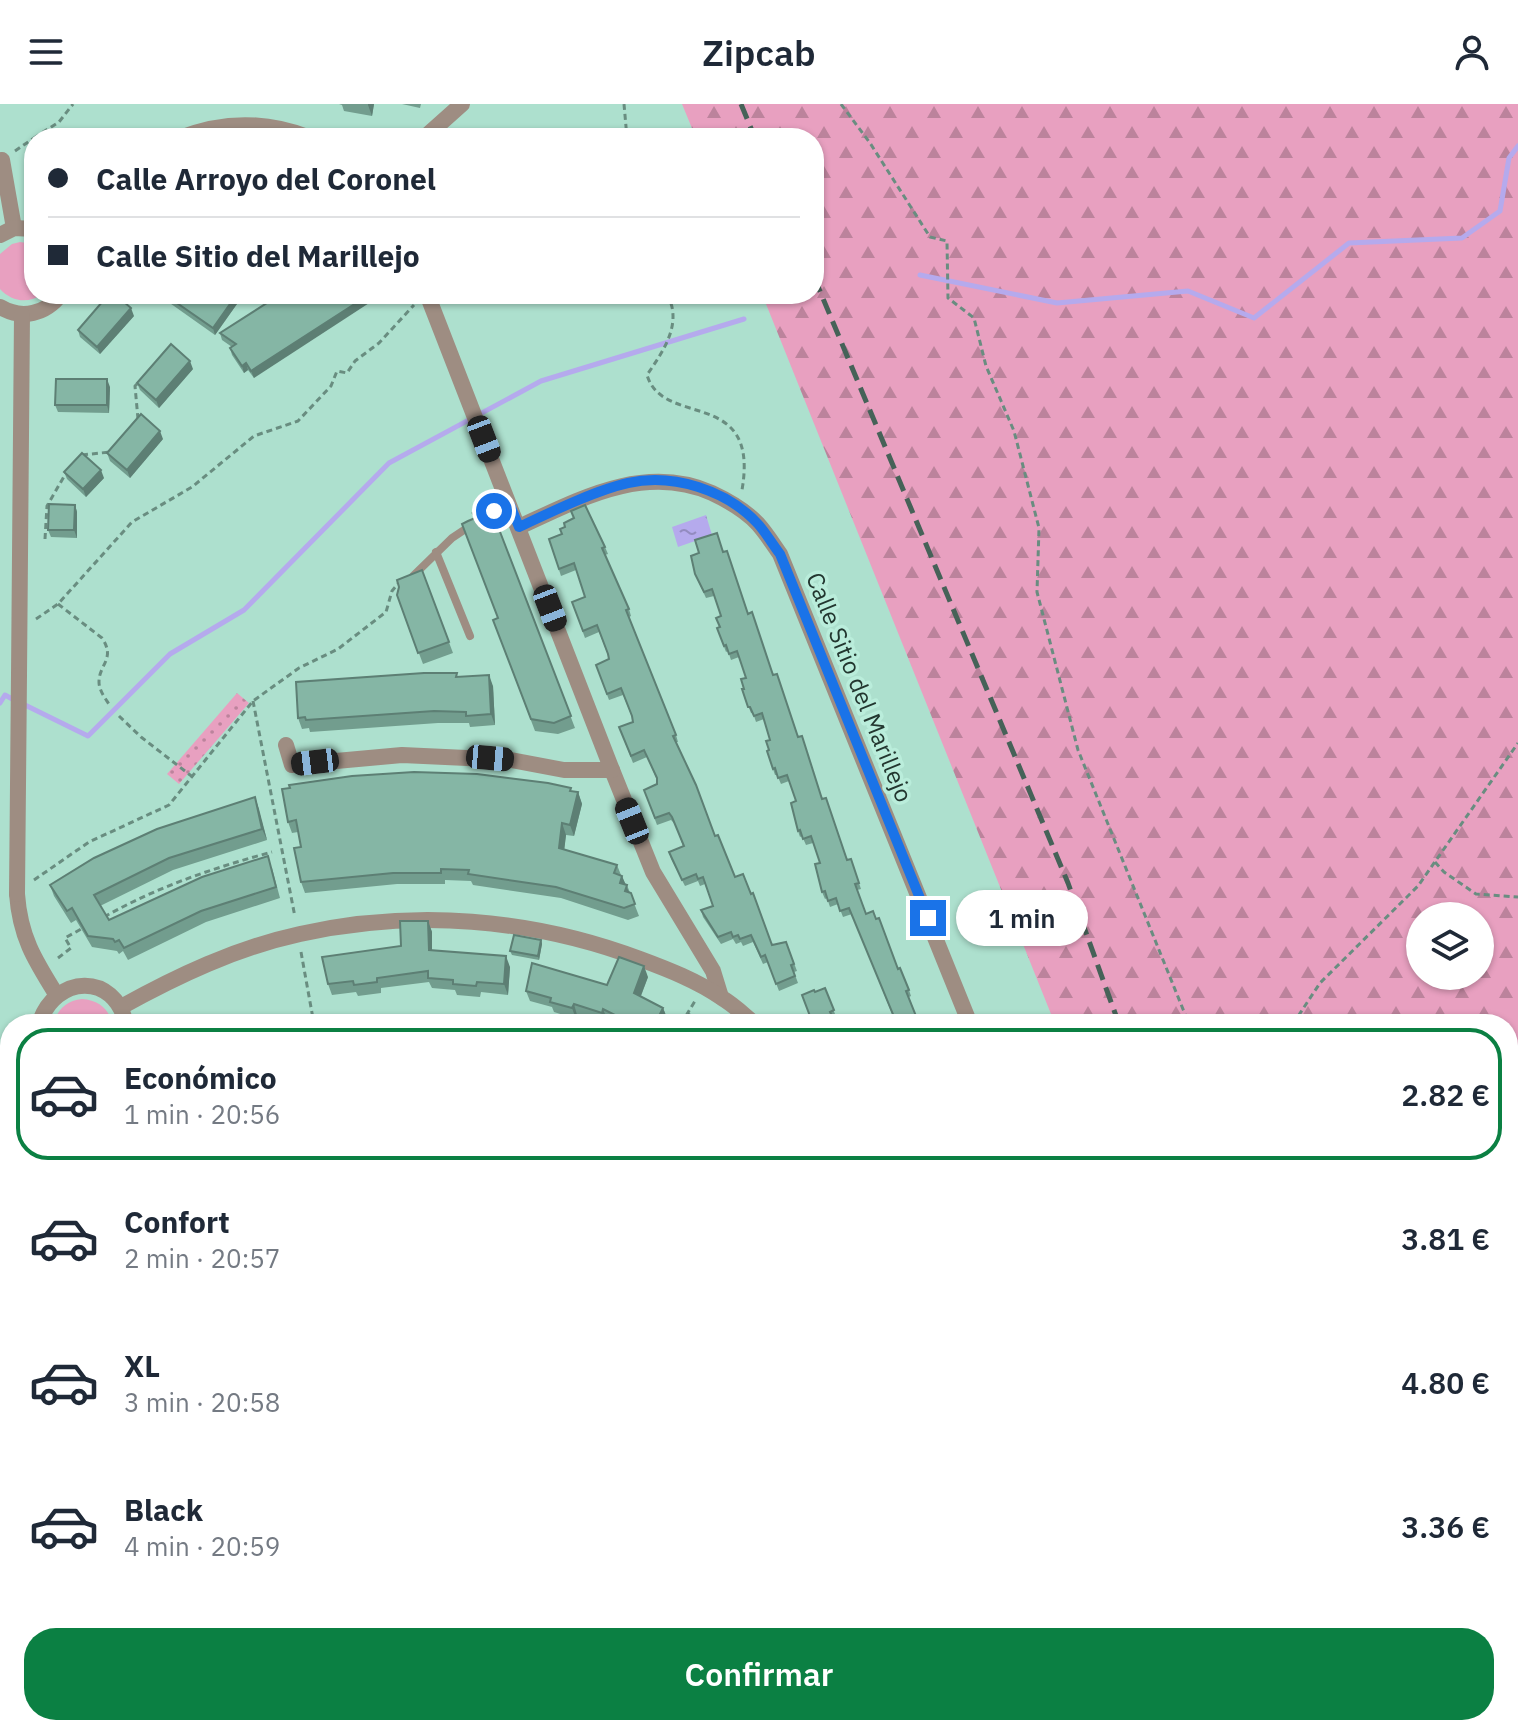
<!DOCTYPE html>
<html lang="es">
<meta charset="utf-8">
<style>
body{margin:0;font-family:"IBM Plex Sans",sans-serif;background:#f6f6f7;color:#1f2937;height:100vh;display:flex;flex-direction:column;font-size:30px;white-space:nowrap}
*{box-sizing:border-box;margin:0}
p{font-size:26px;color:#747a83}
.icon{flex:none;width:44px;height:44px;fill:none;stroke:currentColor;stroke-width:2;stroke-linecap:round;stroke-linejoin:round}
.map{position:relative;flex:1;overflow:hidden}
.sheet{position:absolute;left:0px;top:910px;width:1518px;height:722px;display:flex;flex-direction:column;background:#fff;border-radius:32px 32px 0 0;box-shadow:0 2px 6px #0004}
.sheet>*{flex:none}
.top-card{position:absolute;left:24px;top:24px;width:800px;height:176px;border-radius:32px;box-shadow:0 2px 6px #0004;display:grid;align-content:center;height:176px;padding:0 24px;background:#fff}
.fabs{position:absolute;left:1406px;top:798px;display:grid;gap:16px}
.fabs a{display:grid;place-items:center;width:88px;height:88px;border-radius:50%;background:#fff;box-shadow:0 2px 6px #0004;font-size:40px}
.end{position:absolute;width:36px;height:36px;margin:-18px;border:10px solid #1a73e8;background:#fff;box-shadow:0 0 0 4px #fff}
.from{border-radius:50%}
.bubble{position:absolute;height:56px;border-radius:28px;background:#fff;box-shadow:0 2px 6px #0004;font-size:26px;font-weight:600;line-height:56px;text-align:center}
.car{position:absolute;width:24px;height:48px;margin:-24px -12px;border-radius:10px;box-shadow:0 0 6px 2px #0007;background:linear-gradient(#222 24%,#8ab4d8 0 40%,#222 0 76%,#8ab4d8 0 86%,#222 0)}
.top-card b{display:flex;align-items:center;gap:28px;height:76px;font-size:30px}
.top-card b+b{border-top:2px solid #e0e1e3}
.top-card i{width:20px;height:20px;background:#1f2937}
ul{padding:14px 0 0;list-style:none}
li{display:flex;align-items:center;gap:24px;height:132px;margin:0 16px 12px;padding:0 8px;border:4px solid transparent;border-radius:32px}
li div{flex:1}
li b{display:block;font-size:30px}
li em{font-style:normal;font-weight:600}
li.current{border-color:#0b8043}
li>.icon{width:72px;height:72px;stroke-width:1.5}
.primary-button{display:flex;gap:16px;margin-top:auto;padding:16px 24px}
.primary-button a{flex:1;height:92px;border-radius:32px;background:#0b8043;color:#fff;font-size:32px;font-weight:600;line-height:92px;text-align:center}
header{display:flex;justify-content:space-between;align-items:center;height:104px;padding:0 24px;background:#fff;font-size:36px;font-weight:600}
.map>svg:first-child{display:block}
.grass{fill:url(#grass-dots)}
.forest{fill:url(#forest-firs);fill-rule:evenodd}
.garden{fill:#e8a0c0}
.water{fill:url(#water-ripples)}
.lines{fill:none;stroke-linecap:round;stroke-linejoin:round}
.stream{stroke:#b5aaed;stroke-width:5}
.path{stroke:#698d80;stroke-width:3;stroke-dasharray:6 4;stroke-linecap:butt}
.service{stroke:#9e8d82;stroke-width:8}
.minor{stroke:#9e8d82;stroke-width:16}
.rail{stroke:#466258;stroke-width:5;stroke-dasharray:16 8;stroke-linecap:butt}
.minor-bridge{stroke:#9e8d82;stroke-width:16}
.wall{fill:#729d8e}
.shaded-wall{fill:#5d7f74}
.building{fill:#85b6a5;stroke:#5d7f74;stroke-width:2}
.route{stroke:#1a73e8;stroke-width:10}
.labels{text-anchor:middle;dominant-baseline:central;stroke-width:7;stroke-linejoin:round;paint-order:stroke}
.street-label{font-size:24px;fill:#22362f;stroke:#baeddb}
</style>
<header><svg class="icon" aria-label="menu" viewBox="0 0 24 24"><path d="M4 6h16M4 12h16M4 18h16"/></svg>Zipcab<svg class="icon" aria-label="person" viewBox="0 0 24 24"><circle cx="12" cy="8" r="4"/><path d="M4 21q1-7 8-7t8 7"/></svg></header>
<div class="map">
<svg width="1518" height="1631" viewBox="0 0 1518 1631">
<defs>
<pattern id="grass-dots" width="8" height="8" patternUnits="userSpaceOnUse" patternTransform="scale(2)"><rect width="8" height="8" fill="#e8a0c0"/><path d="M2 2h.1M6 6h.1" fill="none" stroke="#bc839c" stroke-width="1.8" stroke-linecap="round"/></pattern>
<pattern id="forest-firs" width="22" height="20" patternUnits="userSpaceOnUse" patternTransform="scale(2)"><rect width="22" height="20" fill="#e8a0c0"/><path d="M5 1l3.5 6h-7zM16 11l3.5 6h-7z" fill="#bc839c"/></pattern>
<pattern id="water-ripples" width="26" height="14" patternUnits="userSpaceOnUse" patternTransform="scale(2)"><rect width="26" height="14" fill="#b5aaed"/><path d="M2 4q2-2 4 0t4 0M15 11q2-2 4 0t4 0" fill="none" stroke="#938bc0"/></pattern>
</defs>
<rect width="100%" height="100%" fill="#ade0ce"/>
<polygon class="grass" points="237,589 249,599 179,680 167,670"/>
<path class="forest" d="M682,0H1518V1631H1083L1084,1622H1508V920H1055L762,190H814V34H696ZM1420,812H1480V872H1420Z"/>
<g class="garden">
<path d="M20,138L34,140V190H43C28,200 12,198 0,185V150L12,140Z"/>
<path d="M82,895C98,896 108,904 113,920H53C58,905 66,897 82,895Z"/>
</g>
<polygon class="water" points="706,411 712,431 678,443 672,423"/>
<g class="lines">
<g class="stream">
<polyline points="920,171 1057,199 1188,187 1254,214 1349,139 1462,134 1500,107 1509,54 1518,42"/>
<polyline points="0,599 5,591 14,596"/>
<polyline points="23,600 88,632 170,550 244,506 389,359 541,277 744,215"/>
</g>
<g class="path">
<polyline points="624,0 627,34"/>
<polyline points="841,0 870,39 930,133 947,137 948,194 974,214 986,262 1014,327 1039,424 1037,488 1078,646 1189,920"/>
<polyline points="34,34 59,18 73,0"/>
<polyline points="15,47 34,34"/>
<path d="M667,190C683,219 664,246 647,271C663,325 760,282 742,386"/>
<polyline points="138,315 135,282 140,277"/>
<polyline points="82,351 110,348"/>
<polyline points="472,410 490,400"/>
<polyline points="45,435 47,402 66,369"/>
<path d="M58,500L102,534C116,555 99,560 99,578C99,587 106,595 110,602"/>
<polyline points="36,515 58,500 132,418 192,383 254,332 298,317 331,282 337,267 347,269 355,257 379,239 414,201"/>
<polyline points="253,597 295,813"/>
<polyline points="119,612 141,633 194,674"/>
<polyline points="1435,758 1444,768 1476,790 1518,793"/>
<polyline points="34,776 89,738 169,701 253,597 299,564 338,545 386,508 392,487 400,477"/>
<path d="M104,813C157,783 213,764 272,748"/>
<polyline points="301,848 314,920"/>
<polyline points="58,854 71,844 65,834 83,824"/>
<polyline points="681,920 695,897"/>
<polyline points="1293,920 1320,879 1418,782 1518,639"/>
<polyline points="445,1622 447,1631"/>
<polyline points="455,1622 457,1631"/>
</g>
<g class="service">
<polyline points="436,448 470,532"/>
<polyline points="413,472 452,434 470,422"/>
</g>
<g class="minor">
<path d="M180,34C223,17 267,17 310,34"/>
<polyline points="424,34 462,0"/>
<polyline points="2,56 14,124"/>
<polyline points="0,131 14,124 34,125"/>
<polyline points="427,190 612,666 653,768 713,867 721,893"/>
<path d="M0,203C22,216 46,210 61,190"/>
<path d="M519,423C580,395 645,359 712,389C729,397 745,406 758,420C766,429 773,440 780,450L970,920"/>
<polyline points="19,571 22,211"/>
<polyline points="286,641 292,661 402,651 511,656 564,666 612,666"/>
<path d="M17,790C20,832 34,855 56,890"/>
<path d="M121,903C177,872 236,844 300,830C414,805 531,814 640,855C667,865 698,877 722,894C734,901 744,911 755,920"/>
<path d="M39,920C55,870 115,868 126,920"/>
<polyline points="0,1005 10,994"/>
<polyline points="0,1418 10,1417"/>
<polyline points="0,1552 10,1607"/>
<polyline points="13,1622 14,1631"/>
<polyline points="674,1631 683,1622"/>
<polyline points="709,1631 716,1622"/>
<polyline points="940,1631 944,1622"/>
<polyline points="1043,1631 1044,1622"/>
</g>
<g class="rail">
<polyline points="741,0 755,34"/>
<polyline points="814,173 1068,779 1119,920"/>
<polyline points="1175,1631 1176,1622"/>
</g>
<polyline class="minor-bridge" points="17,790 19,571"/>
</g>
<g class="wall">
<polygon points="339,0 374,0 372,12 344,7 342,1"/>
<polygon points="402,0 421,0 420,4"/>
<polygon points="157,190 244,190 215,231"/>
<polygon points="281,190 254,274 248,266 244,269 232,251 230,244 232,243 222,236 220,229"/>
<polygon points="134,212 100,250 80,233 78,226"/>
<polygon points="193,265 159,304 140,286 137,279"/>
<polygon points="110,283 109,309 58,308 55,301"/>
<polygon points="163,335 130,374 110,357 107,349"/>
<polygon points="64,368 104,374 86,393 67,375"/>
<polygon points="75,401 77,408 77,434 51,433 48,426"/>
<polygon points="492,407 575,624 558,630 535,627 493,516 498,514"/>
<polygon points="574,414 605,443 608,450 605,451 629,505 631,512 629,513 676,631 678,638 676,638 715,732 735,773 772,841 786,838 797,867 794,868 798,879 779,887 768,858 763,860 753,838 743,842 741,838 736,840 733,835 721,840 703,813 701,806 713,802 705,780 700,782 698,777 685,782 671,755 669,748 683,742 675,720 671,716 657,721 644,686 657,680 657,676 647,653 633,659 619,623 633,618 632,613 623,591 609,596 596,561 609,555 608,551 599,528 585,534 572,498 585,493 576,466 561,472 549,435 562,430 565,423"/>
<polygon points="723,448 847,756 851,755 861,785 857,786 866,810 909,886 911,892 909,893 918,917 923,920 896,920 852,810 843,813 838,800 830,803 827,794 825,795 822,788 820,759 813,739 806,741 802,732 800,733 798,727 796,697 789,677 781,680 777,671 775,671 767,647 769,646 770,636 764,615 756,618 753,609 751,609 742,585 744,585 746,574 739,553 731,556 728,547 726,548 717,524 720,523 721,512 714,492 706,494 695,470"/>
<polygon points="422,466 453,549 423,560 397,491"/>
<polygon points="458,573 493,582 495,621 470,623 469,619 438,619 310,628 309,624 302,625 298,614"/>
<polygon points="572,687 578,688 582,700 574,732 566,731 564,746 617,761 621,771 626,781 627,781 639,812 628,816 561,794 473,781 471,777 445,776 445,780 397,780 305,789 301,778 301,743 298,728 292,729 288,718"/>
<polygon points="255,693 267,736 173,766 100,802 109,816 272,764 280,794 206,818 128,856 123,847 119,850 117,847 92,843 76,816 71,819 54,792 50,781"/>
<polygon points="428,817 432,828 432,846 510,863 508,891 481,888 480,893 457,891 455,886 432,884 429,878 381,884 381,889 358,892 356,888 332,891 328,880 401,842"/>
<polygon points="541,836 542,840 539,856 512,851 510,847"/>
<polygon points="648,873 641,892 663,904 667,914 664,920 616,920 607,915 606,919 577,911 576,915 554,908 552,903 530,897 526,887 607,881"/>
<polygon points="825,884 835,910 832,912 835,920 813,920 815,888"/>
<polygon points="10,1126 10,1166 0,1167 0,1127"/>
<polygon points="10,1190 10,1269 0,1270 0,1191"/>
<polygon points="10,1298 10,1378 8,1378 5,1371 2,1336 0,1336 0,1299"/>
</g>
<g class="shaded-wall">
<polygon points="368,0 374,0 372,12 368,1"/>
<polygon points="237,190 244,190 215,231 213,224"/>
<polygon points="370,190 383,190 254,274 251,267"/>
<polygon points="131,204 134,212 100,250 97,243"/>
<polygon points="190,257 193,265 159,304 156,296"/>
<polygon points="246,259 248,266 244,269 242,262"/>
<polygon points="107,275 110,283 109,309 107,301"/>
<polygon points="160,327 163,335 130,374 127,366"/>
<polygon points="101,366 104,374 86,393 83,385"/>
<polygon points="75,401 77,408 77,434 74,426"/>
<polygon points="489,571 493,582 495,621 491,610"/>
<polygon points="578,688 582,700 574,732 570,721"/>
<polygon points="255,693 259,705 267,736 262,725"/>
<polygon points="562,719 566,731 563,756 559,744"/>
<polygon points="622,772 631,793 629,799 620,779"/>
<polygon points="428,817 432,828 432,856 429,846"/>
<polygon points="541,836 542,840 539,856 538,852"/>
<polygon points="506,852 510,863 508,891 504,880"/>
<polygon points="644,862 648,873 638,899 634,889"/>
<polygon points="574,900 577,911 576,915 572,904"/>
<polygon points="663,904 667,914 664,920 655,920"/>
<polygon points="603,905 607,915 606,919 602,909"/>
<polygon points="252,1622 256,1622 257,1631 252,1631"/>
<rect x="380" y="1622" width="4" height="9"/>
<polygon points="612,1622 624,1622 614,1631 600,1631"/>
<polygon points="894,1622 902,1622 904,1627 900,1631 886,1631"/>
</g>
<g class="building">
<polygon points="109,190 115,190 131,204 97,243 78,226"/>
<polygon points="164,190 237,190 213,224"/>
<polygon points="281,190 370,190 251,267 246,259 242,262 230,244 236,240 220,229"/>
<polygon points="171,240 190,257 156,296 137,279"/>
<polygon points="56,275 107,275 107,301 55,301"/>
<polygon points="141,310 160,327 127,366 107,349"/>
<polygon points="82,349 101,366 83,385 64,368"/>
<polygon points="49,400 75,401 74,426 48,426"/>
<polygon points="585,401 605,443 602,444 629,505 626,506 676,631 673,632 696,681 715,732 718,731 735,773 743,770 751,790 753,789 772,841 786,838 794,860 791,861 795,872 776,880 765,851 761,853 751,831 740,835 738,831 733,833 731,828 718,833 701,806 713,802 703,773 698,775 696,770 682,776 669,748 684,742 672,713 669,709 655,714 644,686 657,680 657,674 644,646 631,652 619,623 633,618 632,612 621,584 607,590 596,561 609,555 608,550 597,521 583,527 572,498 585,493 574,459 559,465 549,435 562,430 560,425 565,423 564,419 574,414 571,407"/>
<polygon points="492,407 571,612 554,619 531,615 493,516 498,514 462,420 468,417"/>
<polygon points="717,429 723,448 727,447 748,510 752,508 773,571 777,570 798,633 802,632 822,695 826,694 847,756 851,755 859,779 855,780 866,810 873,807 876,815 879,814 898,865 900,864 909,886 906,887 918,917 921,915 923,920 897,920 849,804 840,807 836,794 828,797 825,787 822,788 815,760 820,759 811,732 803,735 800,726 798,727 791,699 796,697 787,671 778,674 775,664 773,665 767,647 769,646 766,637 770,636 762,609 754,612 750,603 748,603 742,585 744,585 741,575 746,574 737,547 729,550 726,541 724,542 717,524 720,523 716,514 721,512 712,485 704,488 695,470 691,452 699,449 695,436"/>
<polygon points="422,466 449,538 418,549 397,491 399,483 397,476"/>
<polygon points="424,569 457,569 456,573 489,571 491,610 466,612 466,608 434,607 306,616 305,613 298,614 296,578"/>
<polygon points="414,668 477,670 548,679 571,684 570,687 578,688 570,721 562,719 559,744 617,761 614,769 622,772 620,779 627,781 625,787 631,789 635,800 624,804 556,783 468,770 469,766 441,765 441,769 393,769 301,778 294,744 301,743 296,716 288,718 282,685 290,684 289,681 352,672"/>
<polygon points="255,693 262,725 169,754 94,791 109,816 202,773 268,752 276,783 201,807 124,844 119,836 115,838 113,835 88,832 72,804 67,807 50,781 94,754 157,725"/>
<polygon points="400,817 428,817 429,846 506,852 504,880 477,878 476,882 453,880 453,876 428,874 428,867 377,874 377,878 354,881 353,877 328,880 322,853 401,842"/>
<polygon points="514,831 541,836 538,852 510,847"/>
<polygon points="619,853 644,862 634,889 663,904 655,920 633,920 603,905 602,909 574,900 572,904 550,898 551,894 526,887 532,859 607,881"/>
<polygon points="825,884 834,906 830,908 834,916 824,920 813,920 802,891 814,886 815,888"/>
<polygon points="689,910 707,920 683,920"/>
<polygon points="10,1126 10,1158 0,1159 0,1127"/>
<polygon points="10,1190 10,1261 0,1262 0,1191"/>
<polygon points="10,1298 10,1370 5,1371 2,1328 0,1328 0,1299"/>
<rect x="165" y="1622" width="87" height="9"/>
<rect x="294" y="1622" width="86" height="9"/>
<polygon points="490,1622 612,1622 600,1631 492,1631"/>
<polygon points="830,1622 894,1622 886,1631 822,1631"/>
</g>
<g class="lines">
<path class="route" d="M494,407L510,401L519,423C549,409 596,386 628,379C673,369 727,386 758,420C766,429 773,441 780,450L928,814"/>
</g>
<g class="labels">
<g class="street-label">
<text transform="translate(860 583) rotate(68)">Calle Sitio del Marillejo</text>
</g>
</g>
</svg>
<div class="fabs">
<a><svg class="icon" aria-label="layers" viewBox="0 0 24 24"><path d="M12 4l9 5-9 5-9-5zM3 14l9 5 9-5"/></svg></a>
</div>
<i class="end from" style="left:494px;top:407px"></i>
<i class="end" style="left:928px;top:814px"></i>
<div class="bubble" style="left:956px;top:786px;width:132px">1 min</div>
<i class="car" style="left:484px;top:335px;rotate:159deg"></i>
<i class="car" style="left:550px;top:504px;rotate:159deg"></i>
<i class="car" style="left:490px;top:654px;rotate:95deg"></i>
<i class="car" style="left:315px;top:658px;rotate:263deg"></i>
<i class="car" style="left:632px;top:717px;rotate:338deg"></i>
<div class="top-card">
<b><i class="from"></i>Calle Arroyo del Coronel</b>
<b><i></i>Calle Sitio del Marillejo</b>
</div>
<section class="sheet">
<ul>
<li class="current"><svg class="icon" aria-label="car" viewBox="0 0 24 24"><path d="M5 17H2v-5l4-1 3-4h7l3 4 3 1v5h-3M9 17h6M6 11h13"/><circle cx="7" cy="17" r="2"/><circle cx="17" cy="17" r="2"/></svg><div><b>Económico</b><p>1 min · 20:56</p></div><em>2.82 €</em></li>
<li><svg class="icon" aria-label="car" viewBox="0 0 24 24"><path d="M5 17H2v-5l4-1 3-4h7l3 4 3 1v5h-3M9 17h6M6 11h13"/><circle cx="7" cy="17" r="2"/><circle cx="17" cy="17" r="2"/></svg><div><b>Confort</b><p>2 min · 20:57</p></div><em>3.81 €</em></li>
<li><svg class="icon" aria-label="car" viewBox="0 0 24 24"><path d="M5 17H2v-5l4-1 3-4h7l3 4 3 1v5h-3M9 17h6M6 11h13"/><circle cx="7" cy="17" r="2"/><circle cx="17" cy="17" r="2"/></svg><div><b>XL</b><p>3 min · 20:58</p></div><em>4.80 €</em></li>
<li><svg class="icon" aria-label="car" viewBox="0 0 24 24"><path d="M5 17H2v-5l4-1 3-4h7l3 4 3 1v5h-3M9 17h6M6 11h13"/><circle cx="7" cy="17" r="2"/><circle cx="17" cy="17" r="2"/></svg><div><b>Black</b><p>4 min · 20:59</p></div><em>3.36 €</em></li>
</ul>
<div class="primary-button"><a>Confirmar</a></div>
</section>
</div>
